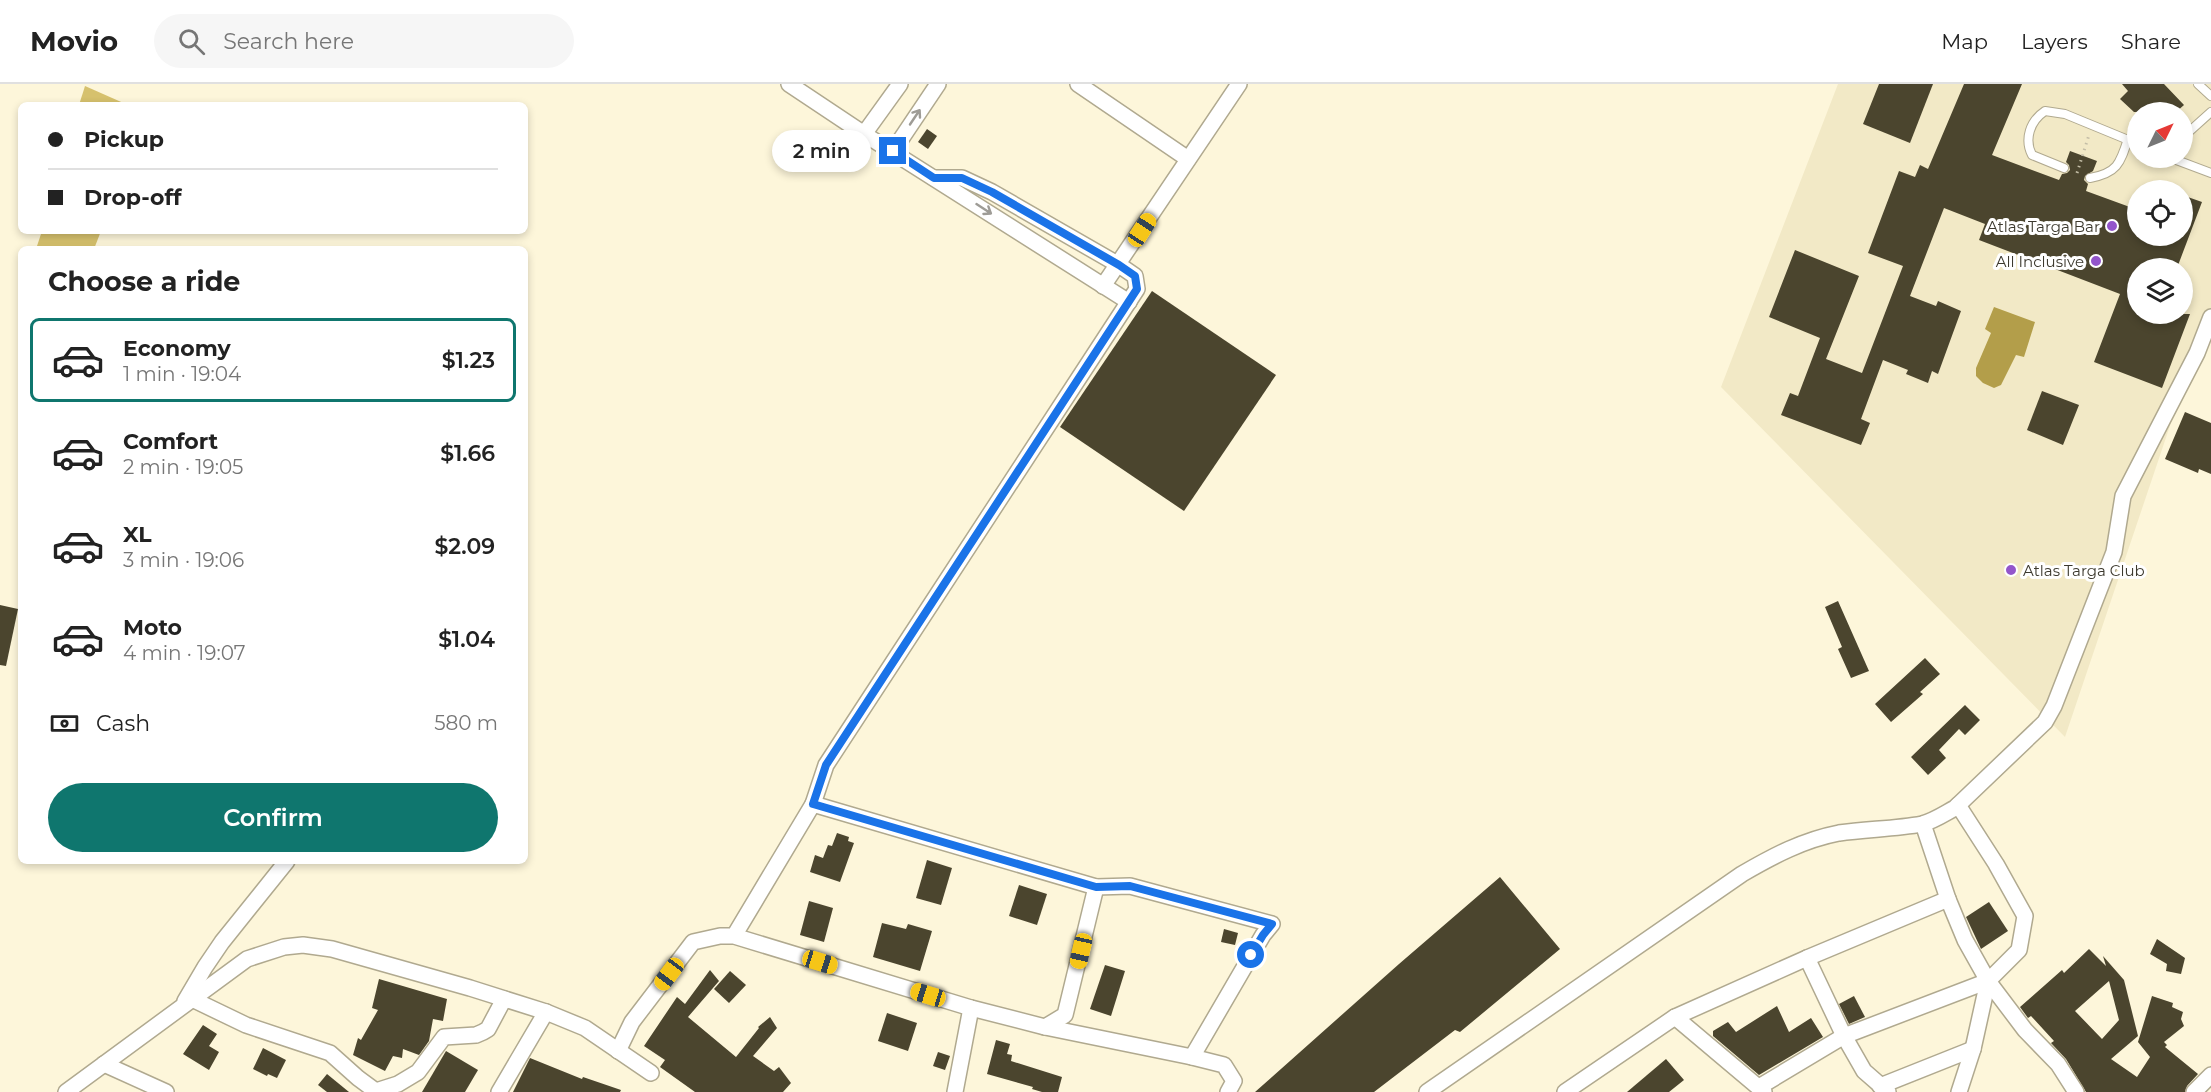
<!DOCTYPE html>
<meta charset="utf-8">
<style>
body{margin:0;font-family:Montserrat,sans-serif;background:#f6f6f6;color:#222;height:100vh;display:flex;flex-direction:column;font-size:22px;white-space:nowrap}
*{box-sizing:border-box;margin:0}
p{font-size:20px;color:#767676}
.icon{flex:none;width:33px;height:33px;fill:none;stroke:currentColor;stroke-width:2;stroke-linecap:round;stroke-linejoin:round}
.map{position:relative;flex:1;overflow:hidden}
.side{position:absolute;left:18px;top:162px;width:510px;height:618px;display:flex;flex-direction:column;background:#fff;border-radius:9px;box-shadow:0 3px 9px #0003}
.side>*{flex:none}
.banner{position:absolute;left:18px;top:18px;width:510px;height:132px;border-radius:9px;box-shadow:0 3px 9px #0003;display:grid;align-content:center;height:132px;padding:0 30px;background:#fff}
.needle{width:39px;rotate:47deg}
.buttons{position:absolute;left:2127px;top:18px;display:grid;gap:12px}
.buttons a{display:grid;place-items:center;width:66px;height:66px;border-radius:50%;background:#fff;box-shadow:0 3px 9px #0003;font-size:30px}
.end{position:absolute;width:27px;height:27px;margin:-14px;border:8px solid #1a73e8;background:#fff;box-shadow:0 0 0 3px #fff}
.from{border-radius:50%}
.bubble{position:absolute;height:42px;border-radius:21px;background:#fff;box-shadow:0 3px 9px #0003;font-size:20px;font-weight:600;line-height:42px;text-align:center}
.car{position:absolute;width:18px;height:36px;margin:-18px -9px;border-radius:8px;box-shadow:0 0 4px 2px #0007;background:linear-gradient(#f5c518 24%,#345 0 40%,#f5c518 0 76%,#345 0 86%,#f5c518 0)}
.banner b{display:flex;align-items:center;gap:21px;height:57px;font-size:22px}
.banner b+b{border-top:2px solid #e0e0e0}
.banner i{width:15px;height:15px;background:#222}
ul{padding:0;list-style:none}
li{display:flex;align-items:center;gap:18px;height:84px;margin:0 12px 9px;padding:0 18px;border:3px solid transparent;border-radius:9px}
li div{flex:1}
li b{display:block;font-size:22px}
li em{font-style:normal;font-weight:600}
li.current{border-color:#0f766e}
li>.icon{width:54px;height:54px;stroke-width:1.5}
h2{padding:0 30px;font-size:27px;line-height:72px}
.pay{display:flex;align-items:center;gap:15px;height:66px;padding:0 30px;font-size:22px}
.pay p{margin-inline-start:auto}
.primary-button{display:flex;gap:12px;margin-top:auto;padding:12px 30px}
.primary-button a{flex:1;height:69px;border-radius:36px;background:#0f766e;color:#fff;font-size:24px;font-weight:600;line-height:69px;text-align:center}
header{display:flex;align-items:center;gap:36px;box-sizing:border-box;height:84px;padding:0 30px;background:#fff;border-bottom:2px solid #e0e0e0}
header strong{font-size:28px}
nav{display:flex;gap:33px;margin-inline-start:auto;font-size:21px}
.search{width:420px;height:54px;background:#f6f6f6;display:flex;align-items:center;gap:15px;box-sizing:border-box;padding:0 21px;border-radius:33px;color:#767676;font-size:22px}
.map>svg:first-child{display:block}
.built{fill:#f2e9c6;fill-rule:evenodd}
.forest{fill:#d6c16d}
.water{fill:#b39e4a}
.building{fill:#4b452e;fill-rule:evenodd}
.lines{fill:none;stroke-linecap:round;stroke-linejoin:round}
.service-casing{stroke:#b0a98f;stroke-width:10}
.minor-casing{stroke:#b0a98f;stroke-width:18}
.path{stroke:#c3bda6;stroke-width:3;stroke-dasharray:1.5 4.5;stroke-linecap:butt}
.service{stroke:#fff;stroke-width:8}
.minor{stroke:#fff;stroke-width:15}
.oneway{stroke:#9e9c96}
.route{stroke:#1a73e8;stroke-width:8}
.poi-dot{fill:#9355cb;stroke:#fff;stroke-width:2}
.labels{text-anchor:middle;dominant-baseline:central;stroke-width:6;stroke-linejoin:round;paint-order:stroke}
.poi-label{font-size:15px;fill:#3c392e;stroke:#fff;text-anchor:end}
</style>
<header>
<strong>Movio</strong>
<div class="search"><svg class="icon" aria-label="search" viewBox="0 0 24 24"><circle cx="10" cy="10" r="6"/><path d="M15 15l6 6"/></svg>Search here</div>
<nav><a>Map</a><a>Layers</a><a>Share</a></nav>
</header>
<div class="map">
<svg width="2211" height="1008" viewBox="0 0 2211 1008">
<rect width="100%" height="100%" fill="#fdf6da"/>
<path class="built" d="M1838,0H2211V241L2178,318L2065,653L1721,303ZM2138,28H2182V74H2138ZM2138,106H2182V152H2138ZM2138,184H2182V230H2138Z"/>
<g class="forest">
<polygon points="85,2 128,21 79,21"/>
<polygon points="42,147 101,147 94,165 36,165"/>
</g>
<polygon class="water" points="1994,223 2035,238 2024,273 2016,271 2001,301 1994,304 1983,299 1976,292 1976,284 1991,249 1985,245"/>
<g class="building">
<polygon points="1879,0 1933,0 1910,59 1863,40"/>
<polygon points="1964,0 2022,0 1992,71 2059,96 2062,90 2067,89 2070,86 2069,81 2066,78 2070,67 2097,77 2093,87 2085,92 2084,96 2088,100 2086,107 2138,126 2138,152 2182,152 2182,111 2202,118 2177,184 2138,184 2138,230 2190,230 2162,304 2094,278 2120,210 1979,156 1985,140 1944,124 1910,212 1936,222 1938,217 1961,227 1938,290 1932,287 1928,299 1906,290 1908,286 1883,276 1861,335 1870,339 1861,361 1781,331 1790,309 1798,312 1820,254 1769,233 1795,166 1859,192 1826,275 1862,289 1903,182 1868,169 1899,87 1915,93 1920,81 1928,85"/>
<polygon points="2122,0 2164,0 2184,21 2176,28 2134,28 2120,15 2128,7"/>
<polygon points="927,45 937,52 928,65 918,58"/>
<polygon points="1152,207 1276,291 1184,427 1060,343"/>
<polygon points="2042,307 2079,321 2063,361 2027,346"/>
<polygon points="2185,328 2211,339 2211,390 2199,385 2198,389 2165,375"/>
<polygon points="1838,517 1869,587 1851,594 1838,565 1842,563 1825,523"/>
<polygon points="0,521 18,525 6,582 0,581"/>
<polygon points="1925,574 1940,590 1920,608 1923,610 1891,638 1875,620"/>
<polygon points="1965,621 1980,636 1965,651 1959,645 1939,666 1946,674 1928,691 1911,673"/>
<polygon points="837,749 849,753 848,757 854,759 840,798 810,788 815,771 823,774 828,761 832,762"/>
<polygon points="927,776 952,784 941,821 916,814"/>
<polygon points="1500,793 1560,865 1460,948 1455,946 1374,1008 1255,1008 1399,880"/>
<polygon points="1019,801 1047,810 1037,841 1009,832"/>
<polygon points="809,817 833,824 824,858 800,851"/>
<polygon points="1989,818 2008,847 1981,865 1966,833"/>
<polygon points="882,839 906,845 908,840 932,847 920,887 873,873"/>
<polygon points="1224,845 1238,849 1235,861 1221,858"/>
<polygon points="2157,855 2185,874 2181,890 2166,887 2167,880 2150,870"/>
<path d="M2089,865L2106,882L2103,872L2124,896L2138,952L2111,975L2137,993L2150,973L2138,958L2152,912L2173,919L2172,923L2183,928L2181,935L2184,942L2164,958L2167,961L2165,963L2198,990L2187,1002L2185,1008H2086L2066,975L2051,959L2054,957L2031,932L2028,934L2020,923L2062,886L2064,889ZM2109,897L2119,936L2102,955L2075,927Z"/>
<polygon points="1105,881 1125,887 1111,932 1090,925"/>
<polygon points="710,886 719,897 688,933 736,973 759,944 758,943 770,933 777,944 753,972 774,987 779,983 791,999 783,1008 695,1008 660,983 665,976 644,962 677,913 685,920"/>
<polygon points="730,887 746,901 729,919 714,905"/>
<polygon points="379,895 447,915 443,937 433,935 429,957 419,971 403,965 402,974 393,972 385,987 353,971 358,954 361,956 378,926 372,924"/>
<polygon points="1854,912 1865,933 1849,940 1839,920"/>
<polygon points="1777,922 1789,948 1811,934 1823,953 1759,991 1713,952 1713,947 1728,938 1736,948"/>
<polygon points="887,929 917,939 908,967 878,957"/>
<polygon points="203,941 217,950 209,962 219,968 209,986 183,970"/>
<polygon points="996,956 1010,960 1007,970 1012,971 1011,977 1062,993 1058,1008 1042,1008 1032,1005 1033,1003 987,990"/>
<polygon points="263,964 286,976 277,994 268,990 267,992 253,985"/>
<polygon points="446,967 478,986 465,1008 422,1008"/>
<polygon points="938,968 950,972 945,986 933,982"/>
<polygon points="530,974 582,995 583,993 621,1006 620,1008 513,1008"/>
<polygon points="1666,975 1684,996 1669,1008 1627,1008"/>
<polygon points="327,990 349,1008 327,1008 318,1001"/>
</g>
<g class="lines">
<g class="service-casing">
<g id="service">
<polyline points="2198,0 2211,12"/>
<polyline points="2182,54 2211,28"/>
<polyline points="2171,74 2211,89"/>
<path d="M2064,84L2032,71C2024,55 2030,37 2045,27L2065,30L2138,60"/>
<path d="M2090,94C2117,89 2120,80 2128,55"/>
</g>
</g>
<g class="minor-casing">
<g id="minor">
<polyline points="789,0 864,50 1129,218"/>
<polyline points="1078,0 1188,75"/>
<polyline points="864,50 900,0"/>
<polyline points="893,67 938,0"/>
<polyline points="1103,202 1239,0"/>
<polyline points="813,720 826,681 1137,205 1135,192 1119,181 992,108 962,94 934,94"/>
<polyline points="1923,740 1948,815 1965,856 1988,897 2025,946 2058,980 2076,1008"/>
<polyline points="1096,803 1130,802 1272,840 1263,851 1192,973 1224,981 1234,997 1228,1008"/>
<polyline points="1807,874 1844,952 1864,987 1888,1008"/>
<polyline points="192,915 246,941 330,969 358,994 377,1008"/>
<polyline points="185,917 205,883 222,858 287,777"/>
<polyline points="1675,933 1764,1008"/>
<polyline points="1045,943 1192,973"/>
<polyline points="618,967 632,938 693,858 720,852 734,852 971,924 1045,943 1065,931 1096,803 813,720 734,852"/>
<polyline points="104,980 166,1008"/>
<polyline points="1880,1002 1973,965"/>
<polyline points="1759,1003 1844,952 1988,897 2019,866 2025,832 1996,780 1958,721"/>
<polyline points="376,1007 398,1000 418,988 444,953 476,951 483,948 488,945 504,915"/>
<polyline points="66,1008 247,875 284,863 303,861 332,865 470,904 546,928 585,944 651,989"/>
<polyline points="499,1008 546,928"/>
<polyline points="955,1008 971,924"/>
<path d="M1427,1008L1742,790C1773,772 1803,756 1839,749C1866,745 1895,745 1922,740C1934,737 1944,730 1955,724L2045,638L2054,622L2114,468L2123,412L2197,269L2211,233"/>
<polyline points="1565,1008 1675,933 1807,874 1948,815"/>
<polyline points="1959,1008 1973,965 1988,897"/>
<polyline points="2194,1008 2211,991"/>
</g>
</g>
<polyline class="path" points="2077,89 2089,51"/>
<use href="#service" class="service"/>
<use href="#minor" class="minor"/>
</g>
<defs><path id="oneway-shaft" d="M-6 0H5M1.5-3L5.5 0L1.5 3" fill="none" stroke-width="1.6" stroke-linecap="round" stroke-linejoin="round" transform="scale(1.5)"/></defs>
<g class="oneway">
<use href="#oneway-shaft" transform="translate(915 33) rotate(-56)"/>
<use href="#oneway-shaft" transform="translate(984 125) rotate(33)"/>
</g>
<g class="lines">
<polyline class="route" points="893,67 934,94 962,94 992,108 1119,181 1135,192 1137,205 826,681 813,720 1096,803 1130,802 1272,840 1263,851 1251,871"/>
</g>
<g class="poi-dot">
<circle cx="2112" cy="142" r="6"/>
<circle cx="2096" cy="177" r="6"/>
<circle cx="2011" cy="486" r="6"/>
</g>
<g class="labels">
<g class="poi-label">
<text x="2100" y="142">Atlas Targa Bar</text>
<text x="2084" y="177">All Inclusive</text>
<text x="2023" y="486" text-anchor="start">Atlas Targa Club</text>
</g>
</g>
</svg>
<div class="buttons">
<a><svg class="needle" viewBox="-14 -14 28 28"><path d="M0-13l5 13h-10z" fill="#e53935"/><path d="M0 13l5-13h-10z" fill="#767676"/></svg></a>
<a><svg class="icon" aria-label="locate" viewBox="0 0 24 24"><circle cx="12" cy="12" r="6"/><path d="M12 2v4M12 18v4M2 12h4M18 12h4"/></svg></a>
<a><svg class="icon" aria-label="layers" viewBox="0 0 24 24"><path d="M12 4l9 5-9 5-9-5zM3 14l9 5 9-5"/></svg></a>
</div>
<i class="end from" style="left:1251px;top:871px"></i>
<i class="end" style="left:893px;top:67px"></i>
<div class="bubble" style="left:772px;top:46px;width:99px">2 min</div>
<i class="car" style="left:1142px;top:146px;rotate:33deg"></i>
<i class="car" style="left:1081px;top:867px;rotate:193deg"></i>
<i class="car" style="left:820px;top:878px;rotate:107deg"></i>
<i class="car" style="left:669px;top:890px;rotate:217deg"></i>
<i class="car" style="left:928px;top:911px;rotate:287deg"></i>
<div class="banner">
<b><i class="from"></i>Pickup</b>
<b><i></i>Drop-off</b>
</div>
<section class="side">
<h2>Choose a ride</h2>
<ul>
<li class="current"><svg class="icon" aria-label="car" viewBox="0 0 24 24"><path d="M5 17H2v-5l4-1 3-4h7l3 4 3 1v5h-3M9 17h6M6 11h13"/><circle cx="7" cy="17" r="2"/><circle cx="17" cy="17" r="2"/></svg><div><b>Economy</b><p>1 min · 19:04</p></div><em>$1.23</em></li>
<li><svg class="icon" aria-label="car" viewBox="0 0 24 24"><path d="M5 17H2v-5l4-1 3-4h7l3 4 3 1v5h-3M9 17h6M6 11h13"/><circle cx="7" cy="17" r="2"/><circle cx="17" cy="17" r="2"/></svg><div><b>Comfort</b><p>2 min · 19:05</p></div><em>$1.66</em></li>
<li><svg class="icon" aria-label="car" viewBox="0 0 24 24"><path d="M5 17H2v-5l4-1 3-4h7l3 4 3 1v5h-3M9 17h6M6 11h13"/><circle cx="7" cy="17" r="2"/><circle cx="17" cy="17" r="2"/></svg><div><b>XL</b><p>3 min · 19:06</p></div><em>$2.09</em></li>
<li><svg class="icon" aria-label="car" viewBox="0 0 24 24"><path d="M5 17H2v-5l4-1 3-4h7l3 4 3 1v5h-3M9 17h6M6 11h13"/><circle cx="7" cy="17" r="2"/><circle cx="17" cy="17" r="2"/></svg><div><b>Moto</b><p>4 min · 19:07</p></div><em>$1.04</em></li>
</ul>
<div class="pay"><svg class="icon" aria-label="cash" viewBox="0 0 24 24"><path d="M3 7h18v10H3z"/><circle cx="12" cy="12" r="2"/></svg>Cash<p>580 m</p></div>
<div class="primary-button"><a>Confirm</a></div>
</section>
</div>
